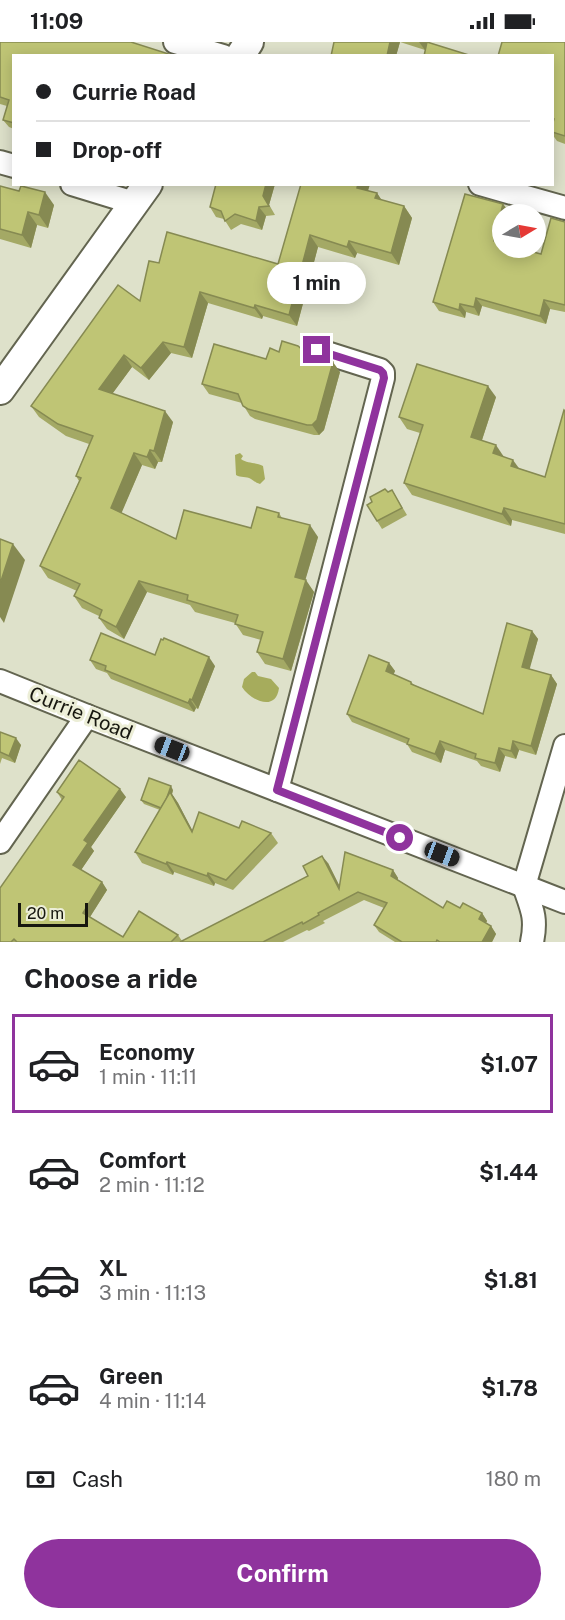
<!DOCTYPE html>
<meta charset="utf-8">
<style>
body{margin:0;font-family:"Public Sans",sans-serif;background:#f6f6f6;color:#202124;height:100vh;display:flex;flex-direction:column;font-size:22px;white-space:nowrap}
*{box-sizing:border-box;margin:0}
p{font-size:20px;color:#757577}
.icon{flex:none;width:33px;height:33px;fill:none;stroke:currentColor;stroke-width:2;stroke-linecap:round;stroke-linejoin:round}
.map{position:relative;height:900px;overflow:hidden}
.details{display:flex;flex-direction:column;background:#fff;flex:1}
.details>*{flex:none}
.top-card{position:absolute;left:12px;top:12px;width:542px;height:132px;border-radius:0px;box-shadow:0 3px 15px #0003;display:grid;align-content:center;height:132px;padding:0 24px;background:#fff}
.needle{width:39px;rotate:80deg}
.buttons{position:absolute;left:492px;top:162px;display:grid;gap:12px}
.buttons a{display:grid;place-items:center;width:54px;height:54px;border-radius:50%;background:#fff;box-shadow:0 3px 15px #0003;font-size:30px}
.scale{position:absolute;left:18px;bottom:15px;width:70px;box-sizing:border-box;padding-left:6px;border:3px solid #17170f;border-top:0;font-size:16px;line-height:21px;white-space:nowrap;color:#17170f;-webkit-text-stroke:4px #eceed7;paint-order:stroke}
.end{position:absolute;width:27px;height:27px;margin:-14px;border:8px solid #8f339d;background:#fff;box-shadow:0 0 0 3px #fff}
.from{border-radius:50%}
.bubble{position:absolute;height:42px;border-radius:21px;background:#fff;box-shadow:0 3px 15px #0003;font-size:20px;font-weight:700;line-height:42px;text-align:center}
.car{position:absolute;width:18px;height:36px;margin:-18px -9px;border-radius:8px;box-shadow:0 0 4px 2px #0007;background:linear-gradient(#222 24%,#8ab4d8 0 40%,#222 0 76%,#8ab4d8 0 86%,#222 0)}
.top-card b{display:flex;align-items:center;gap:21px;height:57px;font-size:22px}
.top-card b+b{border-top:2px solid #e0e0e0}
.top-card i{width:15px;height:15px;background:#202124}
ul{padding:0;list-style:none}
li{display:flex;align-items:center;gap:18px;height:99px;margin:0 12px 9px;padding:0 12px;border:3px solid transparent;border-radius:0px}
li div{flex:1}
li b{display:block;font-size:22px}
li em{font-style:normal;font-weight:700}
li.current{border-color:#8f339d}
li>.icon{width:54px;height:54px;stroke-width:1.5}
h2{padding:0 24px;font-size:27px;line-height:72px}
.pay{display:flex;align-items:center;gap:15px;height:66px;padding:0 24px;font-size:22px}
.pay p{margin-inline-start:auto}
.cta{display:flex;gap:12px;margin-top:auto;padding:12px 24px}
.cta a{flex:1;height:69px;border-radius:36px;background:#8f339d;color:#fff;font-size:24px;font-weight:700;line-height:69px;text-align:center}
.status{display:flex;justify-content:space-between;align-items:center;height:42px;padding:0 30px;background:#fff;direction:ltr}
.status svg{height:16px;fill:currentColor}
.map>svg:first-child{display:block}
.water{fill:#a6ac5c}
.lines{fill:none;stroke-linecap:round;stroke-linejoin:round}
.minor-casing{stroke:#636550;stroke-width:26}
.tertiary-casing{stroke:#636550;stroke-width:32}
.minor{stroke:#fff;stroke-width:22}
.tertiary{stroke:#fff;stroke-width:28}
.wall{fill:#a4a965}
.shaded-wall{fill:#868a52}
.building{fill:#bfc575;stroke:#868a52;stroke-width:1.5}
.route{stroke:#8f339d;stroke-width:8}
.labels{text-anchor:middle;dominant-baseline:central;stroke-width:6;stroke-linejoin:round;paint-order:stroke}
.street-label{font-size:20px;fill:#17170f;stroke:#eceed7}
</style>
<div class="status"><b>11:09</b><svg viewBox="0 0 49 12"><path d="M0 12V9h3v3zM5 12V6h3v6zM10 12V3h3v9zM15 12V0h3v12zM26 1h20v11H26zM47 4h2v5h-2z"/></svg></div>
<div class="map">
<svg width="565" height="900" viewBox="0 0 565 900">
<rect width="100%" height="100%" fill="#dee1ca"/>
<g class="water">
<path d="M240,411L243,414L241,417C248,422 256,420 263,424L265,437L260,442C256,441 254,439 251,437C246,434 241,436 236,433L235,413Z"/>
<path d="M252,630H255L258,634L271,637L279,646C276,670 251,659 242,645L244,637Z"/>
</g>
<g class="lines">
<g class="minor-casing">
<g id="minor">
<polyline points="175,0 223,14"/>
<polyline points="0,120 14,124"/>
<polyline points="72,142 134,161"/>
<polyline points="480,142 565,166"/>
<polyline points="0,639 87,674 565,860"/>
<polyline points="277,748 383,336 383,331 380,328 317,308"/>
<polyline points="0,800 87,674"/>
<path d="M532,900C537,876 532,867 524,844L565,704"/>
</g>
</g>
<g class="tertiary-casing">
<g id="tertiary">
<polyline points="240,14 249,0"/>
<polyline points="0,348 148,142"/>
</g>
</g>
<use href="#minor" class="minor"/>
<use href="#tertiary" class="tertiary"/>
</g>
<g class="wall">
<polygon points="0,0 172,13 173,14 14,14 14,87 9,85 3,78 7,64 0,62"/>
<polygon points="334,0 427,0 425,8 400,0 396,14 331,14"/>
<polygon points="565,0 565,102 557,99 552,92 552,14"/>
<polygon points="216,142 275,142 269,163 275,173 266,174 262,188 241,182 231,188 224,177 216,175 210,165"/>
<polygon points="301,142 370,142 368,149 377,151 381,158 404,164 412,176 399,223 357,211 355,216 318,205 297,284 263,274 262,277 208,261 192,316 171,311 149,338 132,325 112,352 173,380 162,420 158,420 155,427 142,423 121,471 176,497 251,486 279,471 282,476 318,495 305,538 314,550 291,629 265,622 257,610 261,598 243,593 235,581 195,570 190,563 147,550 124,597 107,587 99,576 99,574 82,566 74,554 77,549 48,536 40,524 79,439 76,434 89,402 66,394 39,375 31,364 140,259 159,221 278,222"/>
<polygon points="0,144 54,163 48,186 37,183 31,206 0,197"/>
<polygon points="465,152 503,162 509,170 508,172 502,172 502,196 501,201 502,201 502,206 518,206 541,212 551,176 565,180 565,270 550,267 546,282 482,264 479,274 466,270 465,276 439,269 433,260"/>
<polygon points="279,310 306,311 340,330 324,388 319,393 314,393 255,377 250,374 242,361 209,352 202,342 266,317"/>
<polygon points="496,355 482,398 518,426 545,435 565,369 565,492 512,478 511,484 412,453 404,441 420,391 407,387 399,375"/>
<polygon points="392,448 407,473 382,487 377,479 388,450"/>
<polygon points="532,589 538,597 529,627 551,633 557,642 536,713 519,708 516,717 505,714 500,730 481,724 477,719 445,708 441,721 412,710 407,702 352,680 347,672 389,621 395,629 393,633 411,640 414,643 483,672"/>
<polygon points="155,613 215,624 198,667 196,666 194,670 111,637 107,631 96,627 90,618"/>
<polygon points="0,690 21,703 15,721 2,716 0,722"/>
<polygon points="173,748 172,752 178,761 192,788 239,786 271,791 278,801 233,848 215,841 214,844 174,830 173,833 142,821 135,810 160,768 144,762 141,758"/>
<polygon points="57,750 126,755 91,805 94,809 81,828 102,840 107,848 90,875 123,895 178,893 182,899 308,834 328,821 340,845 393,828 398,836 398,838 443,866 460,866 482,871 487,879 486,881 491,884 496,892 492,900 395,900 379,890 374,883 384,866 364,858 323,879 325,881 309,889 307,888 283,900 0,900 62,758"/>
</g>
<g class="shaded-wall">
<polygon points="390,0 400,0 396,14 387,14"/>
<polygon points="419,0 427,0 425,8"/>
<polygon points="266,142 275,142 269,163 275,173 263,154"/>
<polygon points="358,142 370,142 365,157 357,146"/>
<polygon points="45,150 54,163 48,186 39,173"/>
<polygon points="377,151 385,163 375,156"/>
<polygon points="503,162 509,170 508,172 502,172 502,196 500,207 494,199"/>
<polygon points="404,164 412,176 399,223 391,211"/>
<polygon points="259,165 266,174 262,188 256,179"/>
<polygon points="28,170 37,183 31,206 22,193"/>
<polygon points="310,193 318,205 297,284 289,273"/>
<polygon points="349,199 357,211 355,216 347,205"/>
<polygon points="200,250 208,261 192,316 184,305"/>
<polygon points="476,256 482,264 479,274 474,265"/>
<polygon points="544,258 550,267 546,282 540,274"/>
<polygon points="460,262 466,270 465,276 459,268"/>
<polygon points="255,263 263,274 262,277 254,266"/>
<polygon points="163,300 171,311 149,338 141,326"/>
<polygon points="124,313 132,325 107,359 99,347"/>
<polygon points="333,320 340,330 324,388 319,393 312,383"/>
<polygon points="488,344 496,355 479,407 471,395"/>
<polygon points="165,369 173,380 162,420 154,409"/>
<polygon points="496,403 504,415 493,411"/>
<polygon points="150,408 158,420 155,427 147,415"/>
<polygon points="134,411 142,423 119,477 111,466"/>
<polygon points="513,418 521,429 511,424"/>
<polygon points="504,466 512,478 511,484 502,472"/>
<polygon points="310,483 318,495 303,546 295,535"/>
<polygon points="13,502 25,518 4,581 0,575 0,542"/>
<polygon points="306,538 314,550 291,629 283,617"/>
<polygon points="139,539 147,550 124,597 116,585"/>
<polygon points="532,589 538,597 528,633 522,625"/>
<polygon points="209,615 215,624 198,667 192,658"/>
<polygon points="389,621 395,629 391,638 386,629"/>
<polygon points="551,633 557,642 536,713 531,704"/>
<polygon points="190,657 196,666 194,670 188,661"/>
<polygon points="16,696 21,703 15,721 9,714"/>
<polygon points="440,699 445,708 441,721 435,712"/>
<polygon points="513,699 519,708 516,717 511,709"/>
<polygon points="499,706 505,714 500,730 495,721"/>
<polygon points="171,744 173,748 172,752 178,761 199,801 163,766"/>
<polygon points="120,747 126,755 91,805 94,809 79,831 73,823 84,798"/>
<polygon points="322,814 328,821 345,855 339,847"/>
<polygon points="167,820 174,830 173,833 166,822"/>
<polygon points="393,828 398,836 396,841 391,834"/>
<polygon points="208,831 215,841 214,844 207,834"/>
<polygon points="102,840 107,848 88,878 83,871"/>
<polygon points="482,871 487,879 484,884 479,877"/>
<polygon points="491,884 496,892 492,900 482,900"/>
</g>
<g class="building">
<polygon points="0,0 131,0 172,13 172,14 14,14 14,81 3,78 9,58 0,55"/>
<polygon points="334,0 390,0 387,14 331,14"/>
<polygon points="427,0 472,14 424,14"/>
<polygon points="502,0 565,0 565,94 552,90 552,84 554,77 552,76 552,14 498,14"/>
<polygon points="216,142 266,142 263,154 269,164 259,165 256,179 235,172 225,179 221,169 210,165"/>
<polygon points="301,142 358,142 357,146 377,151 375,156 404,164 391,211 349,199 347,205 310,193 289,273 255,263 254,266 200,250 184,305 163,300 141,326 124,313 99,347 165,369 154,409 150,408 147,415 134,411 111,466 176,497 184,468 251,486 257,465 279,471 278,475 310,483 295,535 306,538 283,617 257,610 263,590 235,582 238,573 187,558 188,553 139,539 116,585 99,576 102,568 74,554 80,542 40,524 81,436 76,434 93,394 58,382 31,364 118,243 140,259 149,219 159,221 167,190 278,222"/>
<polygon points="0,144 19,149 21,144 45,150 39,173 28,170 22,193 0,187"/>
<polygon points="465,152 503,162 494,199 502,201 502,206 518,206 541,212 551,176 565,180 565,263 544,258 540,274 476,256 474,265 460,262 459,268 433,260"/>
<polygon points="282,299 298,304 306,311 333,320 317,378 312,383 307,383 248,367 243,364 238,352 202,342 214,302 266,317 270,306 279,310"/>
<polygon points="417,322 488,344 471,395 496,403 493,411 513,418 511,424 545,435 564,368 565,369 565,482 504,466 502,472 404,441 423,383 399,375"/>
<polygon points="385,447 388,450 392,448 402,466 377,479 367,463 372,460 370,455"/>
<polygon points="0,497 13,502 0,542"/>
<polygon points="507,581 532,589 522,625 551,633 531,704 513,699 511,709 499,706 495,721 475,716 476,712 440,699 435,712 407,702 409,697 347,672 369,613 389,621 386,629 411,640 411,642 483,672"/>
<polygon points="101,591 155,613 161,597 163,598 164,596 209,615 192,658 190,657 188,661 105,628 106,624 90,618"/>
<polygon points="0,690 16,696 9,714 0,710"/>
<polygon points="79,718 120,747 84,798 88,801 73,823 102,840 83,871 123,895 139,869 178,893 171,900 17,900 14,897 11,900 0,900 0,846 64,755 57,750"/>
<polygon points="149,736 171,744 166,758 161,766 141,758"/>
<polygon points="170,750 192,790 199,770 239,786 242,779 271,791 226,838 208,831 207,834 167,820 166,822 135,810"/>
<polygon points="345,810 393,828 391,834 443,866 447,859 460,866 463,861 482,871 479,877 491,884 482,900 440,900 437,898 436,900 402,900 374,883 387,861 358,850 318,871 319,873 303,882 302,880 263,900 180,900 308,834 303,824 322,814 339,847"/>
</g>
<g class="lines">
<polyline class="route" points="317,308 380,328 383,331 384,336 277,748 400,796"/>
</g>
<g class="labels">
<g class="street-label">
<text transform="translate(81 671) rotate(22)">Currie Road</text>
</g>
</g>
</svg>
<div class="buttons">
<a><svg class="needle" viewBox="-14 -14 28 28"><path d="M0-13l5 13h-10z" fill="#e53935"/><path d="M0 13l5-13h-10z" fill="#757577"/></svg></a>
</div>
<div class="scale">20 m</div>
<i class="end from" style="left:400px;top:796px"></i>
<i class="end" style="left:317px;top:308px"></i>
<div class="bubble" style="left:267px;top:220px;width:99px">1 min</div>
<i class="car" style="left:172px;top:707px;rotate:291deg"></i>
<i class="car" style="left:442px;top:812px;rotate:111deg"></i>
<div class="top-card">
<b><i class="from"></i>Currie Road</b>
<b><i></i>Drop-off</b>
</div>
</div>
<section class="details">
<h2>Choose a ride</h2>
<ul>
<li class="current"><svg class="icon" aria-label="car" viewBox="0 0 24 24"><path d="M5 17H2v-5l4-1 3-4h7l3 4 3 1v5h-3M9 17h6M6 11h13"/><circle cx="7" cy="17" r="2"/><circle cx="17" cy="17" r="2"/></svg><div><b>Economy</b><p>1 min · 11:11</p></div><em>$1.07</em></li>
<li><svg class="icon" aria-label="car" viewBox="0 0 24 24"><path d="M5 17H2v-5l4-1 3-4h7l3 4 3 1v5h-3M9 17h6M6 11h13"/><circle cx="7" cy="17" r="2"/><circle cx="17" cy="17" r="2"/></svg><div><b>Comfort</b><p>2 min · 11:12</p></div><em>$1.44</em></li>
<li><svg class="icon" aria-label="car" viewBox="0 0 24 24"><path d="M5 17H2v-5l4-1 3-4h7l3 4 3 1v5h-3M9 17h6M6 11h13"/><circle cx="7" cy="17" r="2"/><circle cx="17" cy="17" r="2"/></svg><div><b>XL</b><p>3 min · 11:13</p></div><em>$1.81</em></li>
<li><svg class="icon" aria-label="car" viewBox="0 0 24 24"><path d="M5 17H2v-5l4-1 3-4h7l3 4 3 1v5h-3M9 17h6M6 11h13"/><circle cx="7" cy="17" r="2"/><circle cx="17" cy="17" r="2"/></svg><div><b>Green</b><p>4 min · 11:14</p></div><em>$1.78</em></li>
</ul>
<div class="pay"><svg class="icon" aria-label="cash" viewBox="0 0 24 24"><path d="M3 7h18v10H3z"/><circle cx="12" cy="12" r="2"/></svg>Cash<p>180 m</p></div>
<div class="cta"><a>Confirm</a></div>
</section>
